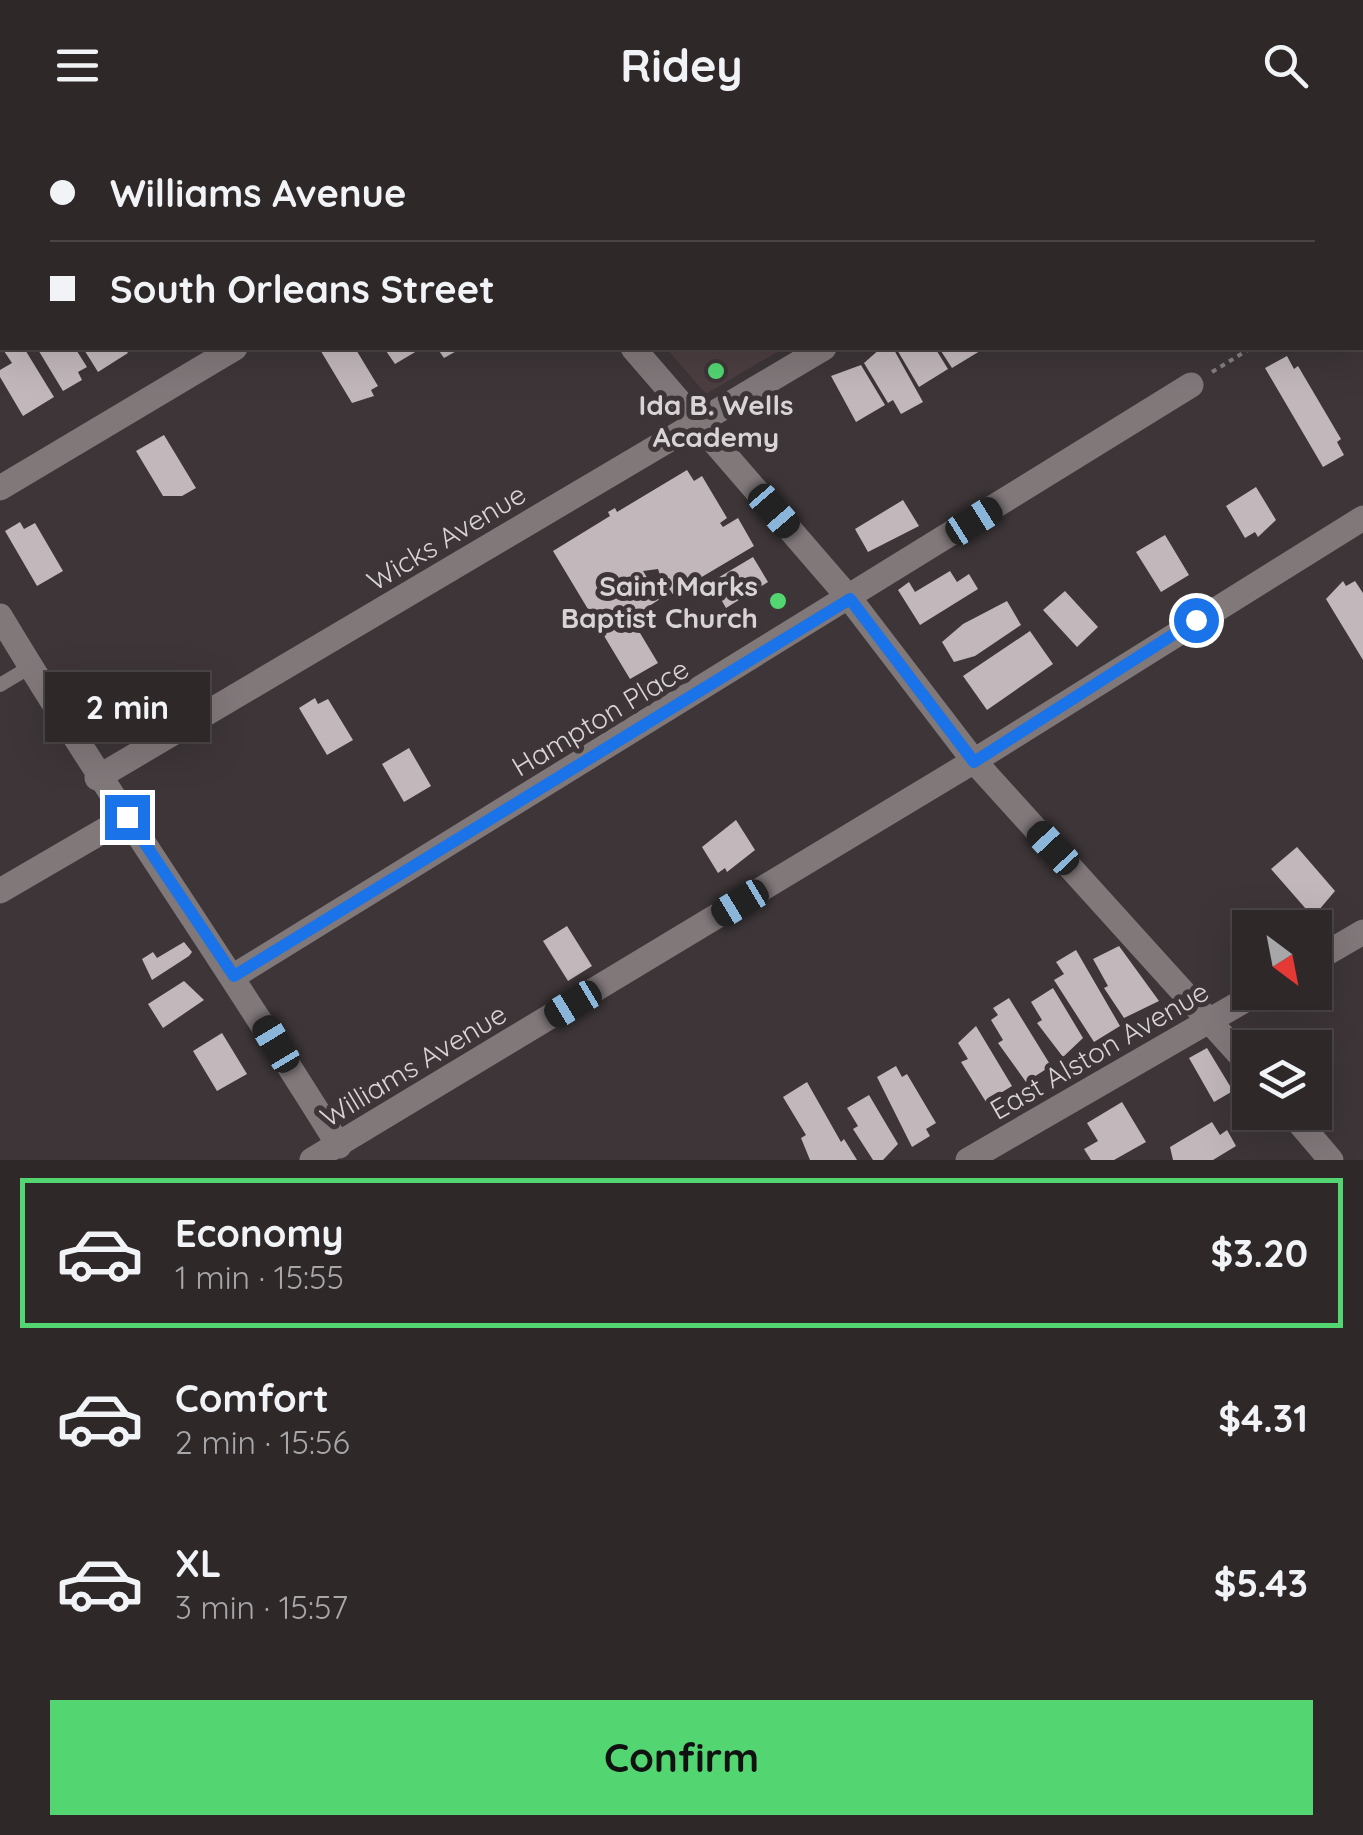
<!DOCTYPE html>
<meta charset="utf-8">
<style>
body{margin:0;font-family:Quicksand,sans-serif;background:#363031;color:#f1f3f6;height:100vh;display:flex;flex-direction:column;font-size:38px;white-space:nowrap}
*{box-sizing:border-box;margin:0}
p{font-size:32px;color:#a7a6a8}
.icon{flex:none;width:55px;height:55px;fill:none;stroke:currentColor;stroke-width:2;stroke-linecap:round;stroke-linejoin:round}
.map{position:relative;height:1030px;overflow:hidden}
.side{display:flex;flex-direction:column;background:#2e2829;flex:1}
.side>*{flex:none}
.guide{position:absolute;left:0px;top:0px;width:1365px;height:220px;box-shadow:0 10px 40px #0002,0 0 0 2px #494446;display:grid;align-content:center;height:220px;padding:0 50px;background:#2e2829}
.needle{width:65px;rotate:148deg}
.controls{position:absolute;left:1232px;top:780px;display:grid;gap:20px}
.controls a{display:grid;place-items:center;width:100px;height:100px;border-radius:0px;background:#2e2829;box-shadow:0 10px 40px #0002,0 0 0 2px #494446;font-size:50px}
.end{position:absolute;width:45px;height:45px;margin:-22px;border:12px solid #1a73e8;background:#fff;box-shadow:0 0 0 5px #fff}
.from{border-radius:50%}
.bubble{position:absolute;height:70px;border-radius:0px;background:#2e2829;box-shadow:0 10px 40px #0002,0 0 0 2px #494446;font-size:32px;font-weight:800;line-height:70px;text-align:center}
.car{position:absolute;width:30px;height:60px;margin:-30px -15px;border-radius:12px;box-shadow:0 0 8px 2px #0007;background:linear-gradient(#222 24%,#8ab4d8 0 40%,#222 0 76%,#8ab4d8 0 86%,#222 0)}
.guide b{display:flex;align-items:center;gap:35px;height:95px;font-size:38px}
.guide b+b{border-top:2px solid #494446}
.guide i{width:25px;height:25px;background:#f1f3f6}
ul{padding:18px 0 0;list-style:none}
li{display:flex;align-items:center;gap:30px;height:150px;margin:0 20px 15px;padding:0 30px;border:5px solid transparent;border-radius:0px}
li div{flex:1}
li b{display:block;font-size:38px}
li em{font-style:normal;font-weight:800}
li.active{border-color:#53d672}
li>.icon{width:90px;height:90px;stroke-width:1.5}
.cta{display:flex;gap:20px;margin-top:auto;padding:20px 50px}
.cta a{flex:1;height:115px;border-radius:0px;background:#53d672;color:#111;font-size:40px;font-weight:800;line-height:115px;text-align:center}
header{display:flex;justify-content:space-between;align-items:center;height:130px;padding:0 50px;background:#2e2829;font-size:45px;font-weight:800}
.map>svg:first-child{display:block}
.built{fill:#4c3e41}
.building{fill:#c2b8bb}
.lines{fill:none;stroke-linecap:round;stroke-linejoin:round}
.path{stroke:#857e80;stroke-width:4;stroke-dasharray:5 5;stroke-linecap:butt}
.service{stroke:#81787a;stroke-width:14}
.minor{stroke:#81787a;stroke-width:25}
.route{stroke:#1a73e8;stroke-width:12}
.poi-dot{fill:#53d672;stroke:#3d3537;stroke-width:4}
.labels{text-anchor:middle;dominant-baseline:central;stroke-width:10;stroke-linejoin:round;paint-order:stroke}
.poi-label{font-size:28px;font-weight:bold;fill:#d8d3d4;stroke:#3d3537}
.street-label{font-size:28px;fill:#d8d3d4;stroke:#3d3537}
</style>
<header><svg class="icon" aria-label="menu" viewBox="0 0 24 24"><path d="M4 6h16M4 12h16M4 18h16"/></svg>Ridey<svg class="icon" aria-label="search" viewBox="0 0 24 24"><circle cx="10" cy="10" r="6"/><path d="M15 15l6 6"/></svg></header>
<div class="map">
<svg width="1363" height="1030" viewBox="0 0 1363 1030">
<rect width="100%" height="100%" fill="#3d3537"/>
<g class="built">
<polygon points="479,0 832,0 833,2 481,2"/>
<polygon points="666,218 784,218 706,264"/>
</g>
<g class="building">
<polygon points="2,218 24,218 54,267 23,286 0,247 0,240 12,233"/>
<polygon points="37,218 75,218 87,237 78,242 82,250 63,261"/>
<polygon points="83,218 124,218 128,223 98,242"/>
<polygon points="319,218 355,218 378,256 371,260 374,266 352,273"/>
<polygon points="384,218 422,218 395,234"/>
<polygon points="437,218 462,218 444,228"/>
<polygon points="881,218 887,222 893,218 923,272 901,284 893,270 888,273 864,233"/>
<polygon points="896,218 935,218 948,239 919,257"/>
<polygon points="939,218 978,218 980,221 952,238"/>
<polygon points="1287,226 1294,239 1298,236 1341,309 1337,312 1344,325 1323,337 1265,238"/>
<polygon points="861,235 885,275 856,292 831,246"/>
<polygon points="164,305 196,358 182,366 163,366 136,321"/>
<polygon points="687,340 694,351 702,346 727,388 720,393 723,397 738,388 754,416 673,464 664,457 658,439 643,441 660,469 631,488 658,533 630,549 553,421 610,386 608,382 615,378 617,382"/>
<polygon points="1256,357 1276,390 1258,407 1255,402 1245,408 1226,376"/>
<polygon points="903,370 919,396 868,422 855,399"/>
<polygon points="20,392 24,399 35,393 63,441 37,456 5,401"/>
<polygon points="1165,405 1189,445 1161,462 1136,422"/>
<polygon points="753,427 768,452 726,478 711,452"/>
<polygon points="950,441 957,452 969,444 978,459 920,495 898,460 909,452 915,462"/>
<polygon points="1343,451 1346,456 1355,451 1363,463 1363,530 1326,469"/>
<polygon points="1065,461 1098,497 1077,517 1043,480"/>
<polygon points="1007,471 1021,495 975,526 954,532 942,512 963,494"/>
<polygon points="1030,501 1053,534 987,580 963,546"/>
<polygon points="315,568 318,574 328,569 353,610 327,625 299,578"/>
<polygon points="409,618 431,656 404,672 382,634"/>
<polygon points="736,690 755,720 727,742 725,738 718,743 702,717"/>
<polygon points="1297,717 1335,761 1313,787 1271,739"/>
<polygon points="567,796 592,836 568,851 543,811"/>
<polygon points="184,812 192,822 189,826 152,850 142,829 153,822 157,828"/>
<polygon points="1119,816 1159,871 1124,888 1104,858 1108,856 1093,829"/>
<polygon points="1076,820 1120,896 1094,912 1054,850 1064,844 1056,832"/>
<polygon points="184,851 204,870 163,898 148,874"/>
<polygon points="1053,858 1083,908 1063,927 1037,893 1042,890 1031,872"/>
<polygon points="1009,868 1051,936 1026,952 998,913 1003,910 991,890 998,885 993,878"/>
<polygon points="976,896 1012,956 986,972 961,932 968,929 958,913"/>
<polygon points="222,903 247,944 217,961 193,921"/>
<polygon points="1207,918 1233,961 1214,972 1189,928"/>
<polygon points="896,936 902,947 907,944 936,993 926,999 930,1006 912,1017 877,947"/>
<polygon points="807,952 841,1012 844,1009 857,1030 810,1030 801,1008 806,1005 783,967"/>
<polygon points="869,965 898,1014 883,1030 873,1030 853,999 858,996 847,978"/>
<polygon points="1122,972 1146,1012 1114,1030 1091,1030 1084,1019 1098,1011 1087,993"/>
<polygon points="1212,992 1220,1005 1227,1000 1236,1016 1213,1030 1173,1030 1170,1017"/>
</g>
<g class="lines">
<g class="path">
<polyline points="1362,147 1363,147"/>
<polyline points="1212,242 1251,218"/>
</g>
<polyline class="service" points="0,555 30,537"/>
<g class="minor">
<polyline points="445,0 448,2"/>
<polyline points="855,0 857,2"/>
<polyline points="1182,2 1186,0"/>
<polyline points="633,218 850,469 974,631 1250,936"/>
<polyline points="0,358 235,218"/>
<path d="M0,486C108,666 229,837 339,1016"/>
<polyline points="97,648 824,218"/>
<polyline points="0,761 127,687"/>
<polyline points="1315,830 1363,802"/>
<polyline points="234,846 1191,255"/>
<polyline points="1290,982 1331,1030"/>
<polyline points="312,1030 974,631 1363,388"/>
<polyline points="968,1030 1259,862"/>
</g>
</g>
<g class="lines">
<polyline class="route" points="127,687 234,846 850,469 974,632 1196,490"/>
</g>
<g class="poi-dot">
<circle cx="716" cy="241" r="10"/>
<circle cx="778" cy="471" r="10"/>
</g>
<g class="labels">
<g class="poi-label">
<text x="716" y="274">Ida B. Wells<tspan x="716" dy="32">Academy</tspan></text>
<text x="758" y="455" text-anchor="end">Saint Marks<tspan x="758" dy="32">Baptist Church</tspan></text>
</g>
<g class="street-label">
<text transform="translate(446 407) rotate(-31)">Wicks Avenue</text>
<text transform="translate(600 587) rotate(-31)">Hampton Place</text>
<text transform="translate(1099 920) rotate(-30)">East Alston Avenue</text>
<text transform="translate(413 935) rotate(-31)">Williams Avenue</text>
</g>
</g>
</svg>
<div class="controls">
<a><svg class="needle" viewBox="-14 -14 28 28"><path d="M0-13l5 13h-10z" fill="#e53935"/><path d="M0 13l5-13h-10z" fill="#a7a6a8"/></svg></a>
<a><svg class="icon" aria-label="layers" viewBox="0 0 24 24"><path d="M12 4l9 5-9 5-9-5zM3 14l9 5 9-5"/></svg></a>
</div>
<i class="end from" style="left:1196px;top:490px"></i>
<i class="end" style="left:127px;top:687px"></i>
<div class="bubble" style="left:45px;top:542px;width:165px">2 min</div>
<i class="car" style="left:774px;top:381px;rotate:139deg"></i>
<i class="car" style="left:974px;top:391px;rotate:58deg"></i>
<i class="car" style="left:1053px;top:718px;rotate:317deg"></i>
<i class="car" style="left:740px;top:773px;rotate:239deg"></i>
<i class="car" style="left:573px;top:874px;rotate:239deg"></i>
<i class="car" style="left:276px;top:914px;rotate:329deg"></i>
<div class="guide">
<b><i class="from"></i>Williams Avenue</b>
<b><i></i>South Orleans Street</b>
</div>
</div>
<section class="side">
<ul>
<li class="active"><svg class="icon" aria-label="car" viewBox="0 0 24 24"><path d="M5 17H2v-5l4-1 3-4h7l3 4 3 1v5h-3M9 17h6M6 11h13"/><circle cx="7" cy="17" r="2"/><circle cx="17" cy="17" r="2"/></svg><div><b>Economy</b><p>1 min · 15:55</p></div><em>$3.20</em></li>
<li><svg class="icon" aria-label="car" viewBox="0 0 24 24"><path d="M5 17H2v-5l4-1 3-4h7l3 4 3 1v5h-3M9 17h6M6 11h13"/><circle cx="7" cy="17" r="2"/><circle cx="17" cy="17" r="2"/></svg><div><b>Comfort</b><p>2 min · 15:56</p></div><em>$4.31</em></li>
<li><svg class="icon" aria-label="car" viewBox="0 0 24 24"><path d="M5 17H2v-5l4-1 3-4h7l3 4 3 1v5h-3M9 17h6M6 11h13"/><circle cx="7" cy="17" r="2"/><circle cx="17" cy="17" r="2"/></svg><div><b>XL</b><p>3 min · 15:57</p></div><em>$5.43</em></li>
</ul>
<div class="cta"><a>Confirm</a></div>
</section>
